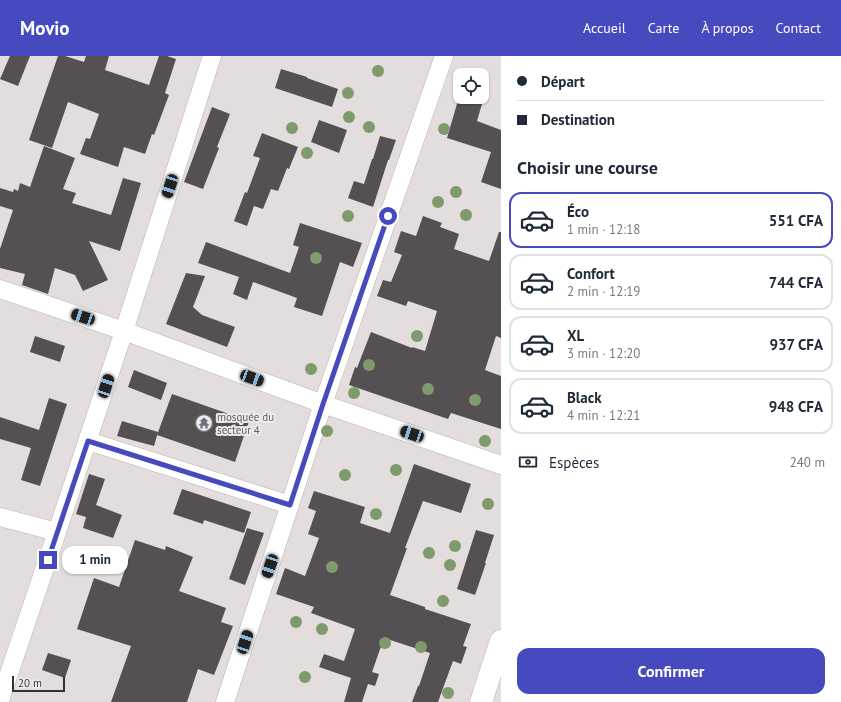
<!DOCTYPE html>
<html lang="fr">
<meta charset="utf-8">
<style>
body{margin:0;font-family:"PT Sans",sans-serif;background:#f2f2f3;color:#1f2937;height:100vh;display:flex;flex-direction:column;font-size:15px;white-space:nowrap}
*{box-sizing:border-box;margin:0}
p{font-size:13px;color:#747a83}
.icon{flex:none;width:22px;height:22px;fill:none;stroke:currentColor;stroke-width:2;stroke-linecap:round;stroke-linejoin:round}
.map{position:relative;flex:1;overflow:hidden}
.side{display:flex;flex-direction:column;background:#fff;width:340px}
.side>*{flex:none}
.hud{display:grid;align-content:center;height:88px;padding:0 16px;background:#fff}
.buttons{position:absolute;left:453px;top:12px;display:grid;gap:8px}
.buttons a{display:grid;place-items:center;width:36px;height:36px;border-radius:8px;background:#fff;box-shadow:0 1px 3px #0004;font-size:20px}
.scale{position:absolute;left:12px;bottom:10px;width:53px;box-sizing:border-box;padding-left:4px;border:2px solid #343332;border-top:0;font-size:11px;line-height:14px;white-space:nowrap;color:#343332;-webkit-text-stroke:3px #f0ebea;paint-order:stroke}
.end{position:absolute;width:18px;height:18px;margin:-9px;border:5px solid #474abf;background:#fff;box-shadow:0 0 0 2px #fff}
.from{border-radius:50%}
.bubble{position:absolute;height:28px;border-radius:12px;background:#fff;box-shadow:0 1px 3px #0004;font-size:13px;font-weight:600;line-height:28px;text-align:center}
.car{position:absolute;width:12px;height:24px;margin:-12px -6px;border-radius:5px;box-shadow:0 0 3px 1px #0007;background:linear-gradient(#222 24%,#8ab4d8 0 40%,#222 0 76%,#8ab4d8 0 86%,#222 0)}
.hud b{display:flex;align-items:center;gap:14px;height:38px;font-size:15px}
.hud b+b{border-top:1px solid #e0e1e3}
.hud i{width:10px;height:10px;background:#1f2937}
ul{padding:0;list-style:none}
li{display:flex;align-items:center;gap:12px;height:56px;margin:0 8px 6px;padding:0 8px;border:2px solid #e0e1e3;border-radius:12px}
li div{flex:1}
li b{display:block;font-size:15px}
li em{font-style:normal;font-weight:600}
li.current{border-color:#474abf}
li>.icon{width:36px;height:36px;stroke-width:1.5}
h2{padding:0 16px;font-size:18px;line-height:48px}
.pay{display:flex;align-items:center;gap:10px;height:44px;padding:0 16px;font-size:15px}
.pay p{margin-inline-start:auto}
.action{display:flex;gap:8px;margin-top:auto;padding:8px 16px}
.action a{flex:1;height:46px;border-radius:12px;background:#474abf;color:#fff;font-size:16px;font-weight:600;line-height:46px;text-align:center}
header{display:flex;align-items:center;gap:24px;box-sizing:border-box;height:56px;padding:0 20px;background:#474abf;color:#fff}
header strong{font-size:19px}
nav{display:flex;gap:22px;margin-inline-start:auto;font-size:14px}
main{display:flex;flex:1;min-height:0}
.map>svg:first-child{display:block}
.building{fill:#555153}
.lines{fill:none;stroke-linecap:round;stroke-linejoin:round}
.street-casing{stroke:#b8b4b2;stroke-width:19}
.secondary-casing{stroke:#b8b4b2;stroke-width:23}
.street{stroke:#fff;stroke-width:18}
.secondary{stroke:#fff;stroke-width:22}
.tree{fill:#7f9a6b}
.route{stroke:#474abf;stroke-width:5}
.labels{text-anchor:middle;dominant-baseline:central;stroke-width:4;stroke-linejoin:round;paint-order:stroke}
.worship-label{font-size:11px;fill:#5b616d;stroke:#f0ebea;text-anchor:start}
</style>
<header>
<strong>Movio</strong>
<nav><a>Accueil</a><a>Carte</a><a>À propos</a><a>Contact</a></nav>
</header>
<main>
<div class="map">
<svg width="501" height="646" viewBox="0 0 501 646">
<rect width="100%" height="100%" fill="#e3dedd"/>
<g class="building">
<polygon points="10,0 30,0 18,30 0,23"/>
<polygon points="58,0 65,0 84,6 86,0 109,0 105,14 149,29 159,0 167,0 176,3 165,37 169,39 154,79 152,78 145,98 124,91 118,111 80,98 86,82 90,83 99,58 68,46 52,92 29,84"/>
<polygon points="281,13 307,21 307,22 338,33 332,51 275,32"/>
<polygon points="459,41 484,41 477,65 501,74 501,133 481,126 491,96 447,82"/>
<polygon points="212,51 230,58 217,91 219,92 203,133 184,126"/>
<polygon points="319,64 347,74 339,97 311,86"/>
<polygon points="262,77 298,91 289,113 287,112 278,135 271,133 263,153 254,150 247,170 234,165 245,136 247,137 260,102 253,100"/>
<polygon points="380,80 396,84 389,104 388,104 373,151 348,142 354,125 364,128 372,103 373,103"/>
<polygon points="44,90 75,102 63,133 76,137 72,147 111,159 123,122 141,127 120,195 89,185 108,224 83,235 75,219 55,212 48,238 22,229 25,218 0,212 0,193 13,154 0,150 0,132 13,136 14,133 18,135 20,127 30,131"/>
<polygon points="423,160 442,167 440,171 459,178 454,193 489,205 499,176 501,176 501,282 496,280 485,314 501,320 501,373 451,357 448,363 349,329 355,311 357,312 371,276 412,292 412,291 425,295 437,255 408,245 406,250 377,240 383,224 391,226 402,199 394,196 401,175 416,180"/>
<polygon points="300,167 362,187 353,211 340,206 322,260 294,251 297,242 253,226 247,244 233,238 239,221 198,207 206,186 290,217 299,191 293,189"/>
<polygon points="186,217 205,220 193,251 202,259 235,271 227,291 166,268"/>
<polygon points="35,280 65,290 60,306 30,296"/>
<polygon points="134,314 167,327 161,344 128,331"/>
<polygon points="172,338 249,365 235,406 157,379"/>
<polygon points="49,342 67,348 40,430 21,424 31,392 0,383 0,361 39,374"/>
<polygon points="122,365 158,376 154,390 117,380"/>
<polygon points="414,408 471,428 461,457 423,445 405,492 407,492 390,539 425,551 425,553 471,568 463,590 467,591 461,608 453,605 438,646 412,646 418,630 419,630 430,597 384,582 372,616 379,618 375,630 368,628 362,646 344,646 351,622 319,611 324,598 344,605 355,573 311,557 314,551 276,538 285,512 305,520 319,482 308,478 316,455 308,452 314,435 365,451 360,467 390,477"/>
<polygon points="89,418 105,423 96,449 122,459 113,482 83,472 86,461 76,458"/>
<polygon points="182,433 251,456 244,477 204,464 203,468 173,458"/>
<polygon points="247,472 264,477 245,529 229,523"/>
<polygon points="476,474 494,479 485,507 486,507 475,539 457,533"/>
<polygon points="135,484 165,494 166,490 193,501 179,535 226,552 221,566 233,570 214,619 198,613 187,646 111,646 131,590 77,573 94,522 119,531"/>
<polygon points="48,597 71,604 65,622 42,614"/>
</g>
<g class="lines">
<g class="street-casing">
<g id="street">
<polyline points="212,0 124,275 323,348 444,0"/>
<polyline points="0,233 124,275 57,476"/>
<polyline points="88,385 290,449"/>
<polyline points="0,461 57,476 0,644"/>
<polyline points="225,646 323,348 501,409"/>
</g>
</g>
<g class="secondary-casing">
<polyline id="secondary" points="481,646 501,585"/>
</g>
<use href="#street" class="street"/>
<use href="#secondary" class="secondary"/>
</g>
<g class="tree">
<circle cx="378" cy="15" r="6"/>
<circle cx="348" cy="37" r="6"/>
<circle cx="349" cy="61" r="6"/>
<circle cx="369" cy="71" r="6"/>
<circle cx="292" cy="72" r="6"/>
<circle cx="444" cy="73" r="6"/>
<circle cx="307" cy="97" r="6"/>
<circle cx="456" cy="136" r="6"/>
<circle cx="438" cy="146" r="6"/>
<circle cx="466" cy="159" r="6"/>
<circle cx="348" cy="160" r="6"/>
<circle cx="316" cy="202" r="6"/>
<circle cx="417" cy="280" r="6"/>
<circle cx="369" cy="309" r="6"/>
<circle cx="311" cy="313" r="6"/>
<circle cx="428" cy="333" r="6"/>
<circle cx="354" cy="337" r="6"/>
<circle cx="475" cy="344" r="6"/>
<circle cx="327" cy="375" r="6"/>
<circle cx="485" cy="385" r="6"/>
<circle cx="396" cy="414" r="6"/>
<circle cx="345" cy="419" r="6"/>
<circle cx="488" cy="448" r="6"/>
<circle cx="376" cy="458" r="6"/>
<circle cx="455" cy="490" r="6"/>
<circle cx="429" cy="497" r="6"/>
<circle cx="450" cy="509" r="6"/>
<circle cx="332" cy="511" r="6"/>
<circle cx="443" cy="545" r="6"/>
<circle cx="296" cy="566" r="6"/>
<circle cx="322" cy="573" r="6"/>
<circle cx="385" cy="587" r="6"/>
<circle cx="421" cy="591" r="6"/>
<circle cx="305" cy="621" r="6"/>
<circle cx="448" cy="637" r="6"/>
</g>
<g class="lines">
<polyline class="route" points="48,504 88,385 290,449 323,348 388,160"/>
</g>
<defs>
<g id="temple-ring" transform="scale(0.9)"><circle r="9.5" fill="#f0ebea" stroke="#6b7280" stroke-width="1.5"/><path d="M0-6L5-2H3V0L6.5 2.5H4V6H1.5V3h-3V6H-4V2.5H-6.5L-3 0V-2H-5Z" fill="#6b7280"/></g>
</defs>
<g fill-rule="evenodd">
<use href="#temple-ring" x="204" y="367"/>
</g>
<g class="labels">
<g class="worship-label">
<text x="217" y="361">mosquée du<tspan x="217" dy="13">secteur 4</tspan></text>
</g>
</g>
</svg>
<div class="buttons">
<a><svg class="icon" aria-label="locate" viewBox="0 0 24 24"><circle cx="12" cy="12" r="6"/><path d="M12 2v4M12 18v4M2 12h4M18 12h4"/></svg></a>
</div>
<div class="scale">20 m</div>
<i class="end from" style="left:388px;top:160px"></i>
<i class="end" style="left:48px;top:504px"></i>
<div class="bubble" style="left:62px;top:490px;width:66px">1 min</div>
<i class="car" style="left:170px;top:130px;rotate:198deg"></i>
<i class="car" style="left:83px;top:261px;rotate:288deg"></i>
<i class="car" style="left:252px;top:322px;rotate:110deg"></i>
<i class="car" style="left:106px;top:330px;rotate:18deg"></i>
<i class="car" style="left:412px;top:378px;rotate:289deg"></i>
<i class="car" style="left:270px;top:510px;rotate:199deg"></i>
<i class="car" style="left:245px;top:586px;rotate:18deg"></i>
</div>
<section class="side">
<div class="hud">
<b><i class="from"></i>Départ</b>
<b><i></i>Destination</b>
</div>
<h2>Choisir une course</h2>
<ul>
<li class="current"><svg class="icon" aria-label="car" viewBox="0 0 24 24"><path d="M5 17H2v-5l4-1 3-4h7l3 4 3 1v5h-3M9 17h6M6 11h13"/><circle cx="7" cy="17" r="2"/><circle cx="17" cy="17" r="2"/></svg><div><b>Éco</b><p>1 min · 12:18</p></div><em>551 CFA</em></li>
<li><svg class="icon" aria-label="car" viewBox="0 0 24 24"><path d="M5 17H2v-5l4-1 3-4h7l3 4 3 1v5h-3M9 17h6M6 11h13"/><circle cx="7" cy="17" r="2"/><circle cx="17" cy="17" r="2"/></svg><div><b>Confort</b><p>2 min · 12:19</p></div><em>744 CFA</em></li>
<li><svg class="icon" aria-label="car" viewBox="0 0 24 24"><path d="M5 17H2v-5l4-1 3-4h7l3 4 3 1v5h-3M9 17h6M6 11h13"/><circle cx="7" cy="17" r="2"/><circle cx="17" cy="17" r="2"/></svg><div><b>XL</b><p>3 min · 12:20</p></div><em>937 CFA</em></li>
<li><svg class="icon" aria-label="car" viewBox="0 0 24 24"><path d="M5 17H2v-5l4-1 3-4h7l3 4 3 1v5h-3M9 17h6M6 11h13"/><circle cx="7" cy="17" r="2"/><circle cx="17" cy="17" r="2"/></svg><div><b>Black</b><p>4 min · 12:21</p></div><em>948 CFA</em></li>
</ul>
<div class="pay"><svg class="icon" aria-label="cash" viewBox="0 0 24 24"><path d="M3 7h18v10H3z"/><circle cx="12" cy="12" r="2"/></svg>Espèces<p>240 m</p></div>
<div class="action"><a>Confirmer</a></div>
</section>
</main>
